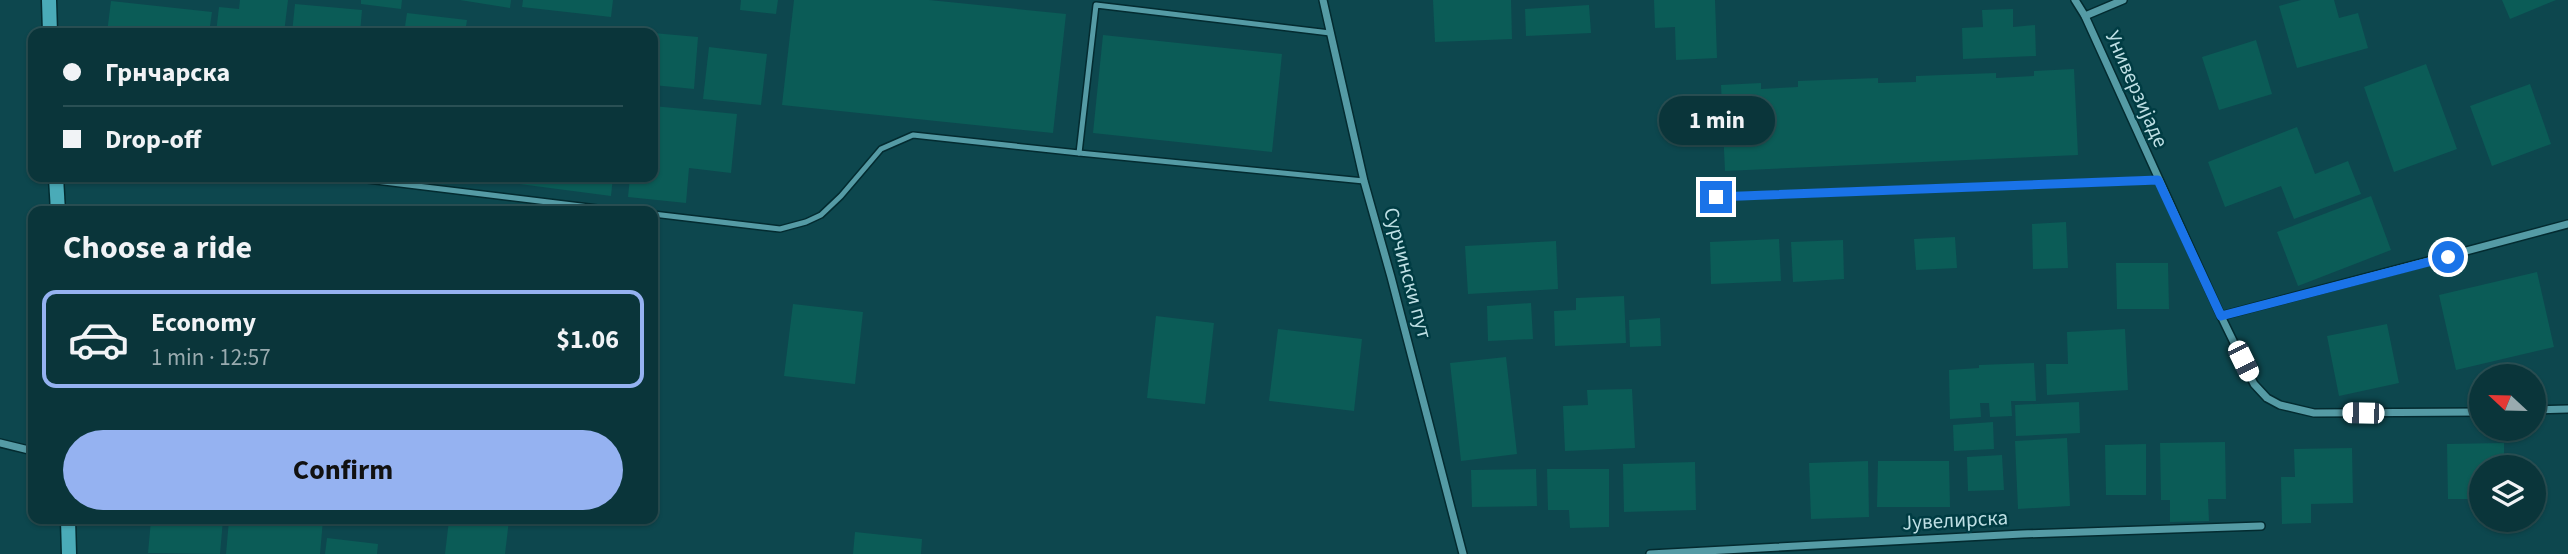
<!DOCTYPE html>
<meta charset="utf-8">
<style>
body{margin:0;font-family:"Source Sans 3",sans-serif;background:#184045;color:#f1f3f6;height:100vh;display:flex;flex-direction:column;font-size:26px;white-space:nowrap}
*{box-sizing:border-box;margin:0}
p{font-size:23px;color:#99abaf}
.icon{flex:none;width:38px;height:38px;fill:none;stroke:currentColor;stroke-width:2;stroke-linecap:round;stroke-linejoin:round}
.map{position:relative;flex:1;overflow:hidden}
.side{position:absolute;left:28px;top:206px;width:630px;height:318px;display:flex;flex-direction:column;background:#0a353a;border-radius:14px;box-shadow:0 2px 5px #0004,0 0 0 2px #2a5054}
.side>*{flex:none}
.banner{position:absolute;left:28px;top:28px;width:630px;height:154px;border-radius:14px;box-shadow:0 2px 5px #0004,0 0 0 2px #2a5054;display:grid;align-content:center;height:154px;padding:0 35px;background:#0a353a}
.needle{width:46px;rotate:292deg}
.fabs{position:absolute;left:2469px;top:364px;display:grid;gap:14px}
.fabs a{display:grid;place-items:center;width:77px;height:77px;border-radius:50%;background:#0a353a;box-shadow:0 2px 5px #0004,0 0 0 2px #2a5054;font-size:35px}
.end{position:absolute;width:32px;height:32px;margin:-16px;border:9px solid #1a73e8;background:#fff;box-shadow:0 0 0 4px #fff}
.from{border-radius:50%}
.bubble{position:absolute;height:49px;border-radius:24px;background:#0a353a;box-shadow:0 2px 5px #0004,0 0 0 2px #2a5054;font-size:23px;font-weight:700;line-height:49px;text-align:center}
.car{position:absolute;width:21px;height:42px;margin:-21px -10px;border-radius:9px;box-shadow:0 0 5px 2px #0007;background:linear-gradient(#fff 24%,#345 0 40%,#fff 0 76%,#345 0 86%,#fff 0)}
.banner b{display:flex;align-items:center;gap:24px;height:66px;font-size:26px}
.banner b+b{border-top:2px solid #2a5054}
.banner i{width:18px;height:18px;background:#f1f3f6}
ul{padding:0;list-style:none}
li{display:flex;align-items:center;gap:21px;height:98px;margin:0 14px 10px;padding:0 21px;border:4px solid #2a5054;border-radius:14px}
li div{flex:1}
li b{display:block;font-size:26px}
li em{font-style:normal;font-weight:700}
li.selected{border-color:#95b2f1}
li>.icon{width:63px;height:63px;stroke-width:1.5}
h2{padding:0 35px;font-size:32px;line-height:84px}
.action{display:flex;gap:14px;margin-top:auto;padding:14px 35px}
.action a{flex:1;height:80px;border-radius:42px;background:#95b2f1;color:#111;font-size:28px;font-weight:700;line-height:80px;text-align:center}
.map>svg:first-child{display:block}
.building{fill:#0b5c57}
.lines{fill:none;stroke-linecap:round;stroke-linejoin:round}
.lane-casing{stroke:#032b30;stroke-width:8}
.street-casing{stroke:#032b30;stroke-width:10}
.secondary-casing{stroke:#032b30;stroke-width:17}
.lane{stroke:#559ba5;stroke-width:5}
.street{stroke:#559ba5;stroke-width:7}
.secondary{stroke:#4aabb8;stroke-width:14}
.route{stroke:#1a73e8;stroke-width:9}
.labels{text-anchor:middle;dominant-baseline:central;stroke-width:5;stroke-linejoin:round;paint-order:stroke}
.street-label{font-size:21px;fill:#bedfe4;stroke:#003c43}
</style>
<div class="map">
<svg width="2568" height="554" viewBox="0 0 2568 554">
<rect width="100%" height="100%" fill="#0d474e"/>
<g class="building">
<polygon points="240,0 288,0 284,33 216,33 219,7 239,9"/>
<polygon points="361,0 402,0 401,9 361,4"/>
<polygon points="460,0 511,0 510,8"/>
<polygon points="523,0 613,0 611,17 522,7"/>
<polygon points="741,0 778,0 776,14 740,10"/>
<polygon points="794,0 929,0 1066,14 1053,133 782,105"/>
<polygon points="1433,0 1511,0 1512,39 1435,42"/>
<polygon points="1654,0 1715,0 1717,58 1676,60 1675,27 1655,28"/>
<polygon points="2301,0 2334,0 2339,18 2358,13 2368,48 2297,68 2279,6"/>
<polygon points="2502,0 2556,0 2510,19"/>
<polygon points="111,1 212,12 209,33 107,33"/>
<polygon points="295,4 362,10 360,33 292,33"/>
<polygon points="1589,5 1591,33 1526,36 1525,9"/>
<polygon points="2013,9 2013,27 2035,25 2036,56 1963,59 1962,28 1983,27 1982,10"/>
<polygon points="407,13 467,20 465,33 404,33"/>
<polygon points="653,33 698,37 694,89 653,85"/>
<polygon points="1103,35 1282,54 1272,152 1093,133"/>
<polygon points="2256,40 2272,94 2219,110 2202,57"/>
<polygon points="709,47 767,54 761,105 703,99"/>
<polygon points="2426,64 2457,149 2394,172 2364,87"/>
<polygon points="2074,69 2078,155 1725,171 1721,85 1761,83 1761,89 1798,87 1798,81 1878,78 1878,83 1916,82 1916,76 1996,73 1996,78 2034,76 2034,71"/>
<polygon points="2530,84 2551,144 2492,166 2470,106"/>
<polygon points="653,106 737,114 731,173 689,168 686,203 628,197 630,177 653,177"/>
<polygon points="2297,127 2315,174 2348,161 2361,194 2294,219 2281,186 2225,207 2208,162"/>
<polygon points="466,177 613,177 611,196"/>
<polygon points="2371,196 2391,250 2298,286 2277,232"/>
<polygon points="2066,222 2068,268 2033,269 2032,224"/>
<polygon points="1955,237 1957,268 1916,270 1914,239"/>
<polygon points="1779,239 1781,281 1711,284 1710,242"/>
<polygon points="1843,240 1844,279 1793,282 1791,242"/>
<polygon points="1556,241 1558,289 1468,294 1465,246"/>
<polygon points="2116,263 2168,263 2169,309 2117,309"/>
<polygon points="2537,272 2554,347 2456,370 2439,295"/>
<polygon points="1624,296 1626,343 1555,346 1554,311 1576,310 1576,298"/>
<polygon points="1531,303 1533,339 1488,341 1487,306"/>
<polygon points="793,304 863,312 855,384 784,376"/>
<polygon points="1156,316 1214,323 1205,404 1147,398"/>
<polygon points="1660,318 1661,346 1630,347 1629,320"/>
<polygon points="2387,324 2399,383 2339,396 2327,336"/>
<polygon points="1278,329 1362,339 1354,411 1269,401"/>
<polygon points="2125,329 2128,390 2047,395 2046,364 2068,364 2067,332"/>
<polygon points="1506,357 1517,454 1461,461 1450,363"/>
<polygon points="2034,363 2036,401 2011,401 2012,416 1990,417 1989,403 1980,403 1981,417 1950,419 1949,370 1979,368 1979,365"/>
<polygon points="1632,389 1635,448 1565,451 1563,406 1588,405 1587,390"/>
<polygon points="2079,402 2080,433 2016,436 2015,405"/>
<polygon points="1993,422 1994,449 1954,451 1953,425"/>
<polygon points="2067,438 2070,506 2018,509 2015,441"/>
<polygon points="2225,442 2226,499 2208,499 2209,521 2170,522 2170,500 2161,500 2160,443"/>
<polygon points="2504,443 2504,467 2482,467 2482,499 2448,499 2447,444"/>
<polygon points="2146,444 2146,495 2106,495 2105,445"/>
<polygon points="2352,448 2353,503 2311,504 2311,523 2282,524 2281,477 2295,477 2294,449"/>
<polygon points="2002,455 2004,490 1968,491 1967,457"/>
<polygon points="1868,461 1869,517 1811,519 1809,463"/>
<polygon points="1878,461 1949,461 1950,507 1877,507"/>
<polygon points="1695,462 1696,510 1624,512 1623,464"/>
<polygon points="1536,469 1537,506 1472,507 1471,470"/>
<polygon points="1547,469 1609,469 1609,527 1570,528 1569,510 1548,510"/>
<polygon points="151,520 223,520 220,554 148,553"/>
<polygon points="229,520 323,520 320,554 226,554"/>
<polygon points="449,520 509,520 505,554 445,554"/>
<polygon points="855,532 922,539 921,554 853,554"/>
<polygon points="327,538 378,544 377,554 325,554"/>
</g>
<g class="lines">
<g class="lane-casing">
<g id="lane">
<polyline points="1330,33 1096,5 1079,153 1364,181"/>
<polyline points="343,177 630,212"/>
<polyline points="1716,197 2158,180"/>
<polyline points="653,214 780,229 806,222 821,215 841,196 881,149 913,135 1079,153"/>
</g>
</g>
<g class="street-casing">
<g id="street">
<polyline points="1323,0 1364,181 1391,277 1463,554"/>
<polyline points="2075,0 2085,16 2221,316 2254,384 2267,398 2280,405 2314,413 2482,412"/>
<polyline points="2085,16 2123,0"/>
<polyline points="2221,316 2568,224"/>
<polyline points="2534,410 2568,409"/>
<polyline points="0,443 33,451"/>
<polyline points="1650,554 2022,534 2261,526"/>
</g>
</g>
<g class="secondary-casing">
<g id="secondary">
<polyline points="49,0 50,33"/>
<polyline points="56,177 58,212"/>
<polyline points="68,520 69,554"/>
</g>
</g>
<use href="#lane" class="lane"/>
<use href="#street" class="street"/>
<use href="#secondary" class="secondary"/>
</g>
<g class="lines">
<polyline class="route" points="1716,197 2158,180 2221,316 2448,257"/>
</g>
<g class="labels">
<g class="street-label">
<text transform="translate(2137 89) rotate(66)">Универзијаде</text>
<text transform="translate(1408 273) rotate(75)">Сурчински пут</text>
<text transform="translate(1955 520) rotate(-3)">Јувелирска</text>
</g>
</g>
</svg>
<div class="fabs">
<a><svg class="needle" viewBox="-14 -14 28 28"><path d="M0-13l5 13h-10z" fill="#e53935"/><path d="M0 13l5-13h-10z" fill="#99abaf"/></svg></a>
<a><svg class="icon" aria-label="layers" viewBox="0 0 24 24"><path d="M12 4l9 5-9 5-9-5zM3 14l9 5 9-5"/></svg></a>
</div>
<i class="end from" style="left:2448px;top:257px"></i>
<i class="end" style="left:1716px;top:197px"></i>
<div class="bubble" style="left:1659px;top:96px;width:116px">1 min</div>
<i class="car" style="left:2243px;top:361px;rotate:154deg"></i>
<i class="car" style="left:2363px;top:413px;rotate:271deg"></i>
<div class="banner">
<b><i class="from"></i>Грнчарска</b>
<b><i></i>Drop-off</b>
</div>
<section class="side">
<h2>Choose a ride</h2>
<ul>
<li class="selected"><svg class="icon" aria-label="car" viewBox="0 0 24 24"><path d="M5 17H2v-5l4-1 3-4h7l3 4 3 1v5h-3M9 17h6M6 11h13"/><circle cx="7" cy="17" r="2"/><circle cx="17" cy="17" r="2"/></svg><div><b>Economy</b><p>1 min · 12:57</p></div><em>$1.06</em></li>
</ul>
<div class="action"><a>Confirm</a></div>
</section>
</div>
